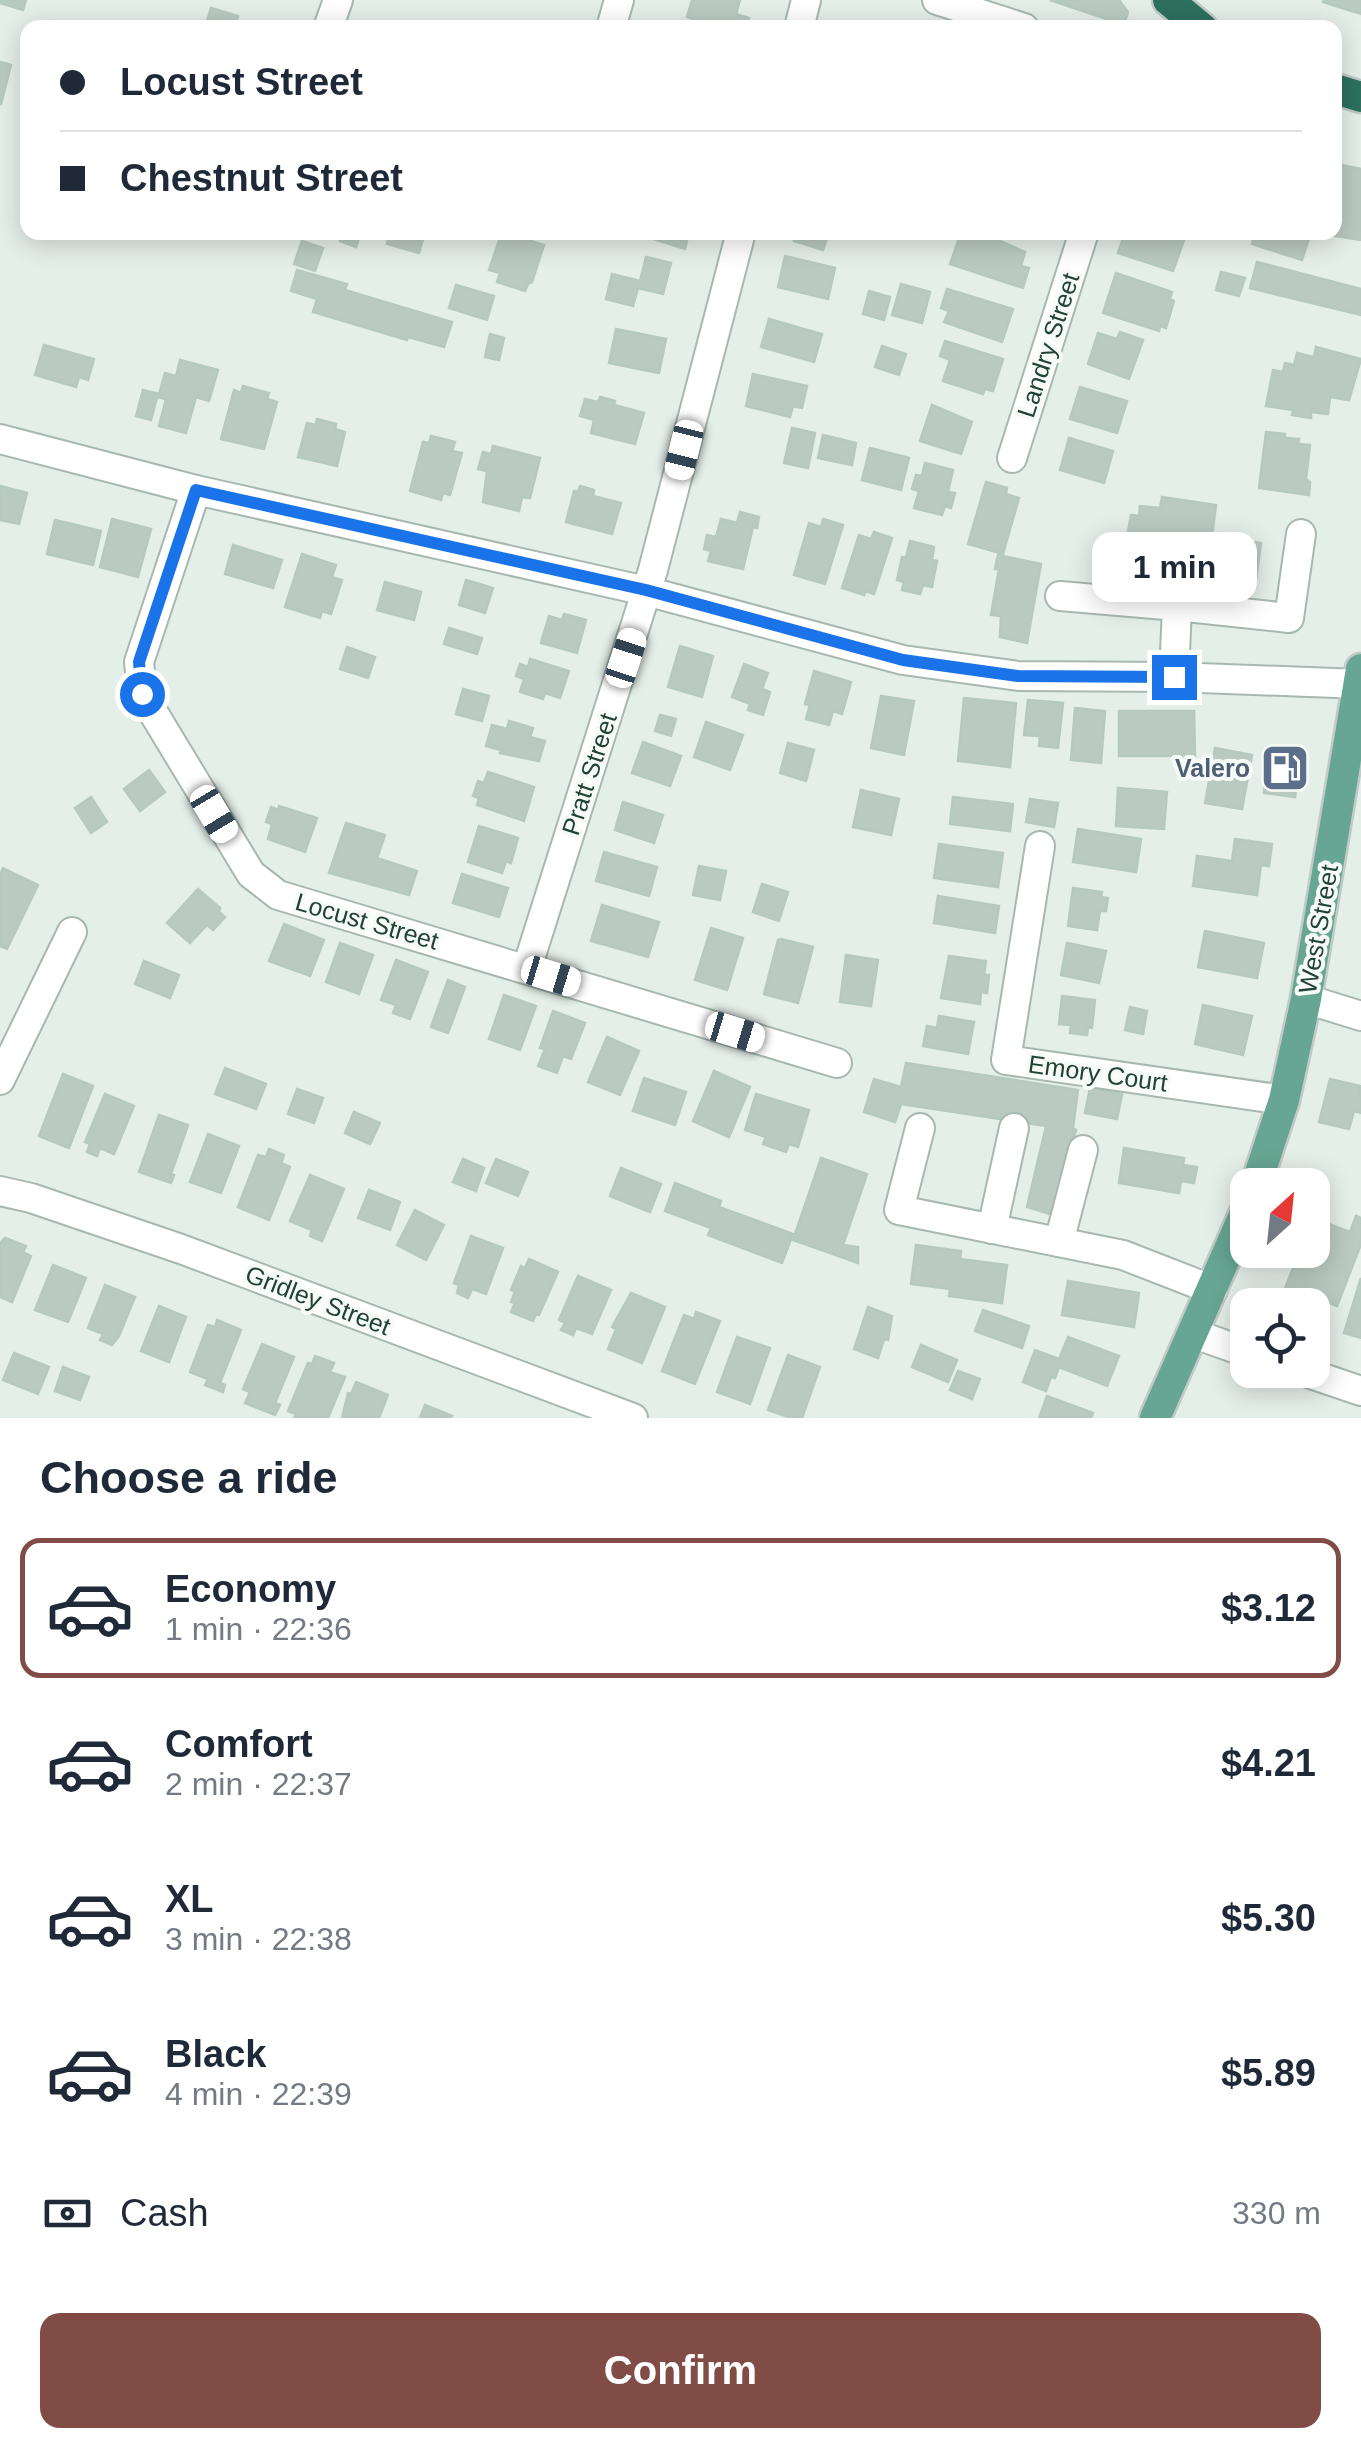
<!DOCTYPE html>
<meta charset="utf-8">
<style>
body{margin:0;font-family:Arial,sans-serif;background:#f6f6f7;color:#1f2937;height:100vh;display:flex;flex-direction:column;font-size:38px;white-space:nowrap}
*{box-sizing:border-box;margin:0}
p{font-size:32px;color:#747a83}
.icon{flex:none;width:55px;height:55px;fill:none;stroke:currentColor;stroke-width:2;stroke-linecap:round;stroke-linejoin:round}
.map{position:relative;height:1418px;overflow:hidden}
.details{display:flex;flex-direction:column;background:#fff;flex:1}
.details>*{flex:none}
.guide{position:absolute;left:20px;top:20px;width:1322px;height:220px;border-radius:20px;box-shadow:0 5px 25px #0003;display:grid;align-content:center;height:220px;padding:0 40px;background:#fff}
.needle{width:65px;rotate:27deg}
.buttons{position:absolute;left:1230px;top:1168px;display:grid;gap:20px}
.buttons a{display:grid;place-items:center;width:100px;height:100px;border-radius:20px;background:#fff;box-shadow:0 5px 25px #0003;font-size:50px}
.end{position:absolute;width:45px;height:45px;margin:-22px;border:12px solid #1a73e8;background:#fff;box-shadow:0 0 0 5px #fff}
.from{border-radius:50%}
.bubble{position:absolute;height:70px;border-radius:20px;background:#fff;box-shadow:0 5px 25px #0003;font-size:32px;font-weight:700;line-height:70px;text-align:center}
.car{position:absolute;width:30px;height:60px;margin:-30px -15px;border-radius:12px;box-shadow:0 0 8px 2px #0007;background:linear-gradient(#fff 24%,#345 0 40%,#fff 0 76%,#345 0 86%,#fff 0)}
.guide b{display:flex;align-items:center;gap:35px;height:95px;font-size:38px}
.guide b+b{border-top:2px solid #e0e1e3}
.guide i{width:25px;height:25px;background:#1f2937}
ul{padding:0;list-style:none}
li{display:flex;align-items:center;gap:30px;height:140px;margin:0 20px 15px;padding:0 20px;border:5px solid transparent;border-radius:20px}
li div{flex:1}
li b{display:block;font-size:38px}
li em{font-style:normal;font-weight:700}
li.active{border-color:#814c46}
li>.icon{width:90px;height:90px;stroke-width:1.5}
h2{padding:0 40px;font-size:45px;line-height:120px}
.pay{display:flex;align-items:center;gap:25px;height:110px;padding:0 40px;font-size:38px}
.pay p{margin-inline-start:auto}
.cta{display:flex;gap:20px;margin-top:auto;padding:20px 40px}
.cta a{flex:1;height:115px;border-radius:20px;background:#814c46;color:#fff;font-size:40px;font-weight:700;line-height:115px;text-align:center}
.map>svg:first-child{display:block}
.building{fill:#bacac2;stroke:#b6c9c0;stroke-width:2.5}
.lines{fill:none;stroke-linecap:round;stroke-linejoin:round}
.minor-casing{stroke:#a7b8b1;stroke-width:32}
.major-casing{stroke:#c1cac7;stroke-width:35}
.highway-casing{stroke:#c1cac7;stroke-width:35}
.minor{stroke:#fff;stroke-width:28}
.major{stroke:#67a692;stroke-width:30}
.highway{stroke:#2d705e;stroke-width:30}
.route{stroke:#1a73e8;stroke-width:12}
.labels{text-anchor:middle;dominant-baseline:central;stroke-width:8;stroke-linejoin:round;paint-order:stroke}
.street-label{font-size:25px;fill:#234237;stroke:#f6fbf8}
.service-label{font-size:25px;font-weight:bold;fill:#4e5e75;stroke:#f6fbf8;text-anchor:end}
</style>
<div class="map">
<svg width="1361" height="1418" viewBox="0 0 1361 1418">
<rect width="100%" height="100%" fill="#e5efea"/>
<g class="building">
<polygon points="0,0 26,0 23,10 0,3"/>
<polygon points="692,0 740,0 736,14 749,18 746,28 692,28 695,20 687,17"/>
<polygon points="1050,0 1119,0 1128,12 1124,25"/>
<polygon points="1324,0 1361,0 1361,14 1323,2"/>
<polygon points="211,8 238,16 234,28 205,28"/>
<polygon points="0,62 11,65 1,104 0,104"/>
<polygon points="1341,165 1361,169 1361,240 1330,235 1335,232 1335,202"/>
<polygon points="343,232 365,232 364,237 360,235 356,247 340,241"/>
<polygon points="390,232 425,232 419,253 387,244"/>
<polygon points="502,232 544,245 532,282 528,284 525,291 497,282 500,273 489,270"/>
<polygon points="632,232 689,232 685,249"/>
<polygon points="796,232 829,232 823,250 794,241"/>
<polygon points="1125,232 1161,232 1184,240 1173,271 1118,253"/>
<polygon points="1255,232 1311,232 1302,260 1252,244"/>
<polygon points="961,233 989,242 991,237 1025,252 1021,266 1029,268 1023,288 950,264"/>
<polygon points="302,241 323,248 315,271 294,264"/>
<polygon points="785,256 835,268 828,299 778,287"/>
<polygon points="646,257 671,263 663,294 638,288 633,306 606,299 612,274 640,281"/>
<polygon points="1257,262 1361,289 1361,315 1250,288"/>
<polygon points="297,270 347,284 345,290 452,322 444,347 408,337 407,340 313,312 317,299 291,291"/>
<polygon points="1221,272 1245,278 1239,296 1216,290"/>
<polygon points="1116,273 1172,292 1170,299 1174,301 1166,328 1160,326 1159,331 1103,313"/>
<polygon points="901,284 930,292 922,323 892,315"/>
<polygon points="456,285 494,296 487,320 449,308"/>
<polygon points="947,289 1013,309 1002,342 944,322 949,311 941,308"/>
<polygon points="869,291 890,297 884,320 863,314"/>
<polygon points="769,319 822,334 814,362 761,347"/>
<polygon points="616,329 666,339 659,373 609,363"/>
<polygon points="1120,332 1143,340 1129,379 1088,364 1098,333 1117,339"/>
<polygon points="490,334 504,338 499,360 485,357"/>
<polygon points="945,341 1003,359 993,391 985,389 983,394 943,381 950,360 940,356"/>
<polygon points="44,345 94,359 88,380 79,377 76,387 35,375"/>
<polygon points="882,346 906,354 899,375 875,367"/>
<polygon points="1316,347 1361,359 1349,400 1330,397 1328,414 1311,412 1311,418 1292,415 1293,410 1266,406 1273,370 1283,372 1285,363 1294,365 1297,353 1314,357"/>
<polygon points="180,360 218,370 209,401 196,397 186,433 159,426 166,399 157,397 151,420 136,416 143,390 159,394 165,373 176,376"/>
<polygon points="753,374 807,386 802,408 793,406 790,417 746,406"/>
<polygon points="243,386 269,393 267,399 277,402 264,449 221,439 234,390 241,393"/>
<polygon points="1080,387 1127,401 1117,433 1070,419"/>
<polygon points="600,397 615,401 614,405 644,413 635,444 591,433 594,420 580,416 585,399 598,402"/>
<polygon points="932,405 972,422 961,454 920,441"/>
<polygon points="317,419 336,424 335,429 345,432 337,466 298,457 307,423 316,425"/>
<polygon points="792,428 815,433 808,468 784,463"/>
<polygon points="1266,432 1285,434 1285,438 1299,439 1298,444 1310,445 1306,479 1310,482 1309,495 1259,488"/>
<polygon points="823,435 856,443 852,465 818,458"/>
<polygon points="431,436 455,442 452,451 462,453 450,495 443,493 441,500 410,491 423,442 429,443"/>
<polygon points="1069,438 1113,451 1104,483 1060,470"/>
<polygon points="493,446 540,458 530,498 522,497 519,511 483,502 487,471 478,469 483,452 491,454"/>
<polygon points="870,448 909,458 901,490 862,480"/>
<polygon points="925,463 953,470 948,492 955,493 951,508 945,506 942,515 914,508 919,491 912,489 916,475 922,476"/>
<polygon points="986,482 1007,488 1006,494 1019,498 1003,554 968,544"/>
<polygon points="0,486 27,493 19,524 0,520"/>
<polygon points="580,486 594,490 593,496 621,503 612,534 566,522 574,491 578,492"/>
<polygon points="1162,497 1216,505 1212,536 1261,543 1255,587 1227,583 1228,577 1218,576 1217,583 1206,581 1205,588 1182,584 1184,571 1138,564 1140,551 1125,549 1131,515 1139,516 1140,506 1160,508"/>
<polygon points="740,512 759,517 757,528 753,527 743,569 708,561 711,551 704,549 707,535 716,537 721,519 737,523"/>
<polygon points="112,519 151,529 138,577 100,567"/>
<polygon points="823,519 843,525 825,584 794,575 809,523 821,527"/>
<polygon points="55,520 101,531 93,565 47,554"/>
<polygon points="874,532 892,538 874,594 866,591 864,595 842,588 859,535 871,539"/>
<polygon points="910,541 934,547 932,560 937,561 932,587 923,585 920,594 902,590 904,582 897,580 902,557 906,558"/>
<polygon points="233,545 282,560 273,588 225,574"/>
<polygon points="302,554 336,565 332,577 342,580 331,614 322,611 320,618 285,607"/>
<polygon points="998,555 1041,564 1027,643 1000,637 1001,616 991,615 999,569 995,569"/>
<polygon points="466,580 493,588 485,613 459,605"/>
<polygon points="385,582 421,592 414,620 377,610"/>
<polygon points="564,614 586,620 577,653 541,643 549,616 562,620"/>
<polygon points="449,628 482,638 477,654 444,644"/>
<polygon points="680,646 713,656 702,697 668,687"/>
<polygon points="347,647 375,657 368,678 340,669"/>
<polygon points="530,659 569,671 560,698 545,693 543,699 520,692 524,679 516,676 520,664 528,667"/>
<polygon points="744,664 768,673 762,689 770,692 763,715 748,710 750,704 732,697"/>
<polygon points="814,671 851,682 842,714 833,711 829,725 806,719 810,705 805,704"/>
<polygon points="463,689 489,696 482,721 456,714"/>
<polygon points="881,696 914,701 904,755 871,748"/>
<polygon points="964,698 1016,703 1010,767 958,761"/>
<polygon points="1028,700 1063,703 1058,748 1039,746 1040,736 1024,735"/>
<polygon points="1075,708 1105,711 1101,763 1071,760"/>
<polygon points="1119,711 1194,711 1195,756 1119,756"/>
<polygon points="660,715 676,719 671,736 655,731"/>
<polygon points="509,721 533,728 530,737 545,741 539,761 500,753 501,750 486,746 492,725 507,729"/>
<polygon points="706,722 743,735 730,770 694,757"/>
<polygon points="643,742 681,756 670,786 632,773"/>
<polygon points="788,743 814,750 806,781 780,773"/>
<polygon points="1215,748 1252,755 1242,809 1205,803"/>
<polygon points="1269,751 1301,755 1295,797 1264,793"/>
<polygon points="149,770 165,792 140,811 124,789"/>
<polygon points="488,772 534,787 524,821 477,805 479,798 473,796 478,781 484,783"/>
<polygon points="1118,788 1167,792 1164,829 1116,826"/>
<polygon points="861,790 899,799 891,835 853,827"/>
<polygon points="91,797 107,822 91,833 75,808"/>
<polygon points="953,797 1013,804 1010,831 950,824"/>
<polygon points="1030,799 1058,803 1054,827 1026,822"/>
<polygon points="623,802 663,815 654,843 615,830"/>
<polygon points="279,806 317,818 305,852 268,839 272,824 266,822 271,807 278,810"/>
<polygon points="346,823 385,835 377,858 417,871 409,895 329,873"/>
<polygon points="479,826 518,838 511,863 506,861 502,873 468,862"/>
<polygon points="1078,829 1141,839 1136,872 1073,862"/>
<polygon points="1235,839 1272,844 1269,866 1261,865 1257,895 1193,886 1197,856 1232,861"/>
<polygon points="939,844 1003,853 998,887 934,878"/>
<polygon points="604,852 657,867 649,896 596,881"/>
<polygon points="699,866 726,871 720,900 693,895"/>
<polygon points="3,868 38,885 7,949 0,946 0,875"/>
<polygon points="462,874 508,888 499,917 453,903"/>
<polygon points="762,884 788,892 779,921 753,912"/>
<polygon points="1073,888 1102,892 1101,897 1108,898 1106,911 1100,911 1097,930 1068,926"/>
<polygon points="198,889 220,908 219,912 225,917 213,930 207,925 190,943 167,923"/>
<polygon points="938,896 999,906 995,933 934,923"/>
<polygon points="602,905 659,922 648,957 591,941"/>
<polygon points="284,924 324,940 310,976 269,961"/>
<polygon points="711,928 743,938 727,990 695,980"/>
<polygon points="1205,931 1264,943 1257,978 1198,967"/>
<polygon points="781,939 813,947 798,1003 764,994 778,940"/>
<polygon points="340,943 373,955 359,994 326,982"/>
<polygon points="1067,943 1106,951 1099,983 1061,975"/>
<polygon points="846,955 878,960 871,1006 840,1002"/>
<polygon points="949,956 986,961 984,975 989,975 987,993 981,992 980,1004 941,998"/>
<polygon points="396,960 428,972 410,1019 393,1013 396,1005 381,1000"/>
<polygon points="144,961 179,975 170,998 135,984"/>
<polygon points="448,980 465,987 448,1033 431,1027"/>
<polygon points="504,995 536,1006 520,1050 489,1039"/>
<polygon points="1062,996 1095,1000 1092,1028 1088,1027 1087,1035 1070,1033 1071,1025 1059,1024"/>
<polygon points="1203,1005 1252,1016 1243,1055 1195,1044"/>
<polygon points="1130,1007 1147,1011 1143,1034 1125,1030"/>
<polygon points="553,1011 585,1023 571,1059 563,1056 557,1073 538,1066 545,1049 540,1048"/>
<polygon points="939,1016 974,1022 968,1054 923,1046 927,1026 937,1028"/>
<polygon points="607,1037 639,1051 620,1095 588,1082"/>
<polygon points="906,1063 1078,1090 1073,1128 1076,1130 1053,1215 1027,1207 1046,1126 901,1104 895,1122 864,1112 874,1079 901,1087"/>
<polygon points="225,1068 266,1084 256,1109 215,1094"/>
<polygon points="714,1071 750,1087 729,1137 693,1121"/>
<polygon points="63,1074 93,1086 69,1148 39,1136"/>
<polygon points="644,1078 686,1092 675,1125 633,1111"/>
<polygon points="1330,1079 1360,1086 1361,1113 1354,1111 1349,1129 1319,1122"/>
<polygon points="1090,1088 1122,1094 1117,1119 1085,1113"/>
<polygon points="297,1089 323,1098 314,1123 288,1114"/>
<polygon points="105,1094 134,1106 114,1154 100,1148 97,1156 87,1152 90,1144 85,1142"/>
<polygon points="756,1094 809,1110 798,1147 789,1144 786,1152 763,1144 766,1137 745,1130"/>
<polygon points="354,1112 380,1123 370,1144 345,1133"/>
<polygon points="159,1115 188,1125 171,1174 174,1175 171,1183 139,1172"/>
<polygon points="208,1134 239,1146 221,1193 190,1182"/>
<polygon points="1124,1148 1184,1158 1183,1165 1197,1167 1194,1183 1181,1181 1179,1193 1119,1183"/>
<polygon points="269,1149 284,1155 281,1163 290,1167 269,1220 238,1207 258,1155 266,1157"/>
<polygon points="821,1158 867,1174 843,1245 858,1247 858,1263 793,1240"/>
<polygon points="463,1159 484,1168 476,1191 453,1182"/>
<polygon points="496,1159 528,1172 518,1196 486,1183"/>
<polygon points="621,1168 661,1184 650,1212 610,1196"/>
<polygon points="310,1175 344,1189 322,1241 310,1236 312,1230 290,1221"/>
<polygon points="675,1183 721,1201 719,1207 793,1234 782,1263 708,1235 711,1228 665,1211"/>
<polygon points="369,1190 400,1202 390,1230 358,1218"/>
<polygon points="415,1210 444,1225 426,1260 397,1245"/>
<polygon points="1356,1216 1361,1218 1361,1244 1337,1306 1310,1295 1307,1305 1279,1304 1300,1250 1312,1250 1313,1218 1350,1232"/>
<polygon points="471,1236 503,1248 486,1294 472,1289 468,1298 457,1293 459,1285 454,1283"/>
<polygon points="5,1238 26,1246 23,1252 31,1256 12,1302 0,1297 0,1243"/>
<polygon points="916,1245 961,1251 960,1259 1007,1265 1002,1303 949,1296 950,1289 911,1284"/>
<polygon points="529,1259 558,1272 539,1315 536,1314 533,1321 511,1312 515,1303 511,1302 515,1292 511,1290 521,1266 525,1268"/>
<polygon points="53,1265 86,1278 68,1322 35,1310"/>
<polygon points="578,1276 611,1290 592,1334 576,1328 573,1335 561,1330 565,1323 559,1320"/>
<polygon points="1361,1278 1361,1338 1344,1333"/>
<polygon points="1068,1281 1139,1293 1134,1327 1062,1315"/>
<polygon points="105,1285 135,1297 119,1336 112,1345 100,1340 103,1334 88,1328"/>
<polygon points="631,1293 665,1307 642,1363 608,1349 616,1329 612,1327"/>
<polygon points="159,1306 186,1317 169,1362 141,1351"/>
<polygon points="868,1307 892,1316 888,1340 884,1339 878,1358 854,1349"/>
<polygon points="983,1310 1029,1326 1022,1348 975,1331"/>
<polygon points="696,1312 720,1321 695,1384 662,1371 684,1315 694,1319"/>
<polygon points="217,1320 241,1330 220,1383 225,1385 223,1392 205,1385 208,1379 190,1372 208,1325 215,1327"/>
<polygon points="737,1337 770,1348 750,1404 717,1392"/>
<polygon points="1068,1337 1119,1356 1107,1386 1059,1367 1055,1378 1051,1377 1046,1391 1023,1382 1035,1350 1059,1359"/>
<polygon points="262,1344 294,1357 275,1403 280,1405 275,1415 245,1403 250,1392 243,1389"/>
<polygon points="921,1345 957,1360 948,1382 912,1367"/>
<polygon points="14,1353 49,1367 38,1394 3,1380"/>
<polygon points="788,1355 820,1367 802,1418 791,1418 768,1410"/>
<polygon points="315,1356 334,1363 330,1372 345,1377 328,1418 294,1418 296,1414 288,1411 308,1363 312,1364"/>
<polygon points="63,1367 89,1377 80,1400 55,1391"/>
<polygon points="958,1371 980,1379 972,1399 950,1390"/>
<polygon points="356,1382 388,1395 379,1418 342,1418 348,1393 351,1394"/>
<polygon points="1047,1396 1093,1413 1091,1418 1039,1418"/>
<polygon points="425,1405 452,1416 451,1418 420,1418"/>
</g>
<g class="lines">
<g class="minor-casing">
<g id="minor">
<polyline points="937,0 1024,28"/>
<polyline points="328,28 338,0"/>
<polyline points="611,28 619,0"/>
<polyline points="799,28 806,0"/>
<polyline points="0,439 196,490 646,591 903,660 1018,676 1174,677 1361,684"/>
<polyline points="1012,458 1084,232"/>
<polyline points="196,490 139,662 142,694 251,874 278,895 837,1063"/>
<polyline points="1060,596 1177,606 1174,677"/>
<polyline points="1177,606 1289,618 1301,534"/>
<polyline points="1040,846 1006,1060 1284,1100"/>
<polyline points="527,968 653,570 741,232"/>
<polyline points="1306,999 1361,1016"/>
<polyline points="0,1080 72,932"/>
<polyline points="920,1128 899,1210 1123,1255 1213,1290"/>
<polyline points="0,1191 31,1198 181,1249 633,1418"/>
<polyline points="992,1229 1014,1128"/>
<polyline points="1059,1242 1083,1150"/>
<polyline points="1192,1333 1248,1353"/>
<polyline points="1299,1370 1361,1391"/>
</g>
</g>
<g class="major-casing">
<g id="major">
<polyline points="1256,1185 1284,1100 1306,999 1361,669"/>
<polyline points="1155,1418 1248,1206"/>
</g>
</g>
<g class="highway-casing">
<g id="highway">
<polyline points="1168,0 1202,28"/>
<polyline points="1335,89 1361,97"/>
</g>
</g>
<use href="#minor" class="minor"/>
<use href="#major" class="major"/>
<use href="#highway" class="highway"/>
</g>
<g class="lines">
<polyline class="route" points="142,694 139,662 196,490 646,590 903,660 1018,676 1174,677"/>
</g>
<defs>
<g id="fuel-square" transform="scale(2.5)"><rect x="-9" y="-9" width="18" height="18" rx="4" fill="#5c6f8a" stroke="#f6fbf8"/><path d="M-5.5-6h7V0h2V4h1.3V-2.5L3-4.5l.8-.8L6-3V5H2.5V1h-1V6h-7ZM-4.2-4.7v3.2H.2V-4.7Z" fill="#fff"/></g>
</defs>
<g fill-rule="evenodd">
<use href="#fuel-square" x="1285" y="768"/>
</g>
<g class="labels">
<g class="street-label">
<text transform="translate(1048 345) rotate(-72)">Landry Street</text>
<text transform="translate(589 774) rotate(-72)">Pratt Street</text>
<text transform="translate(367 921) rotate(16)">Locust Street</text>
<text transform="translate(1318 929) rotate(-80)">West Street</text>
<text transform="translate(1098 1073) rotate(8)">Emory Court</text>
<text transform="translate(318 1300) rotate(21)">Gridley Street</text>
</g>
<g class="service-label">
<text x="1250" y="768">Valero</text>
</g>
</g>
</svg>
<div class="buttons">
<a><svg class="needle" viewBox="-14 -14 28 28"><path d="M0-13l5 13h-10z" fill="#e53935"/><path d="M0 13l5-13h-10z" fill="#747a83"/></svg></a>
<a><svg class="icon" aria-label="locate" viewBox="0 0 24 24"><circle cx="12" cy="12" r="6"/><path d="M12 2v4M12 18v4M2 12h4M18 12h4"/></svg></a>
</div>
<i class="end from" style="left:142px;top:694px"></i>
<i class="end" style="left:1174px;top:677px"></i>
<div class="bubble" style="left:1092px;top:532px;width:165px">1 min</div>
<i class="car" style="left:684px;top:450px;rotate:194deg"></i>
<i class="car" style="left:626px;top:658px;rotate:18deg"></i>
<i class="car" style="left:214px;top:814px;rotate:149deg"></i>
<i class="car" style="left:551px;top:976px;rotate:107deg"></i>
<i class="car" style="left:735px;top:1032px;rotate:107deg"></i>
<div class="guide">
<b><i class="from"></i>Locust Street</b>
<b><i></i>Chestnut Street</b>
</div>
</div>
<section class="details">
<h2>Choose a ride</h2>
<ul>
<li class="active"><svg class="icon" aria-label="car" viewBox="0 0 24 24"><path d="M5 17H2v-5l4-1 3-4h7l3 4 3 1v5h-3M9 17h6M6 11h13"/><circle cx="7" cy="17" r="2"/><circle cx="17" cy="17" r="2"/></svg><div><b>Economy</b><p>1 min · 22:36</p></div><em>$3.12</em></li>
<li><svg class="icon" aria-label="car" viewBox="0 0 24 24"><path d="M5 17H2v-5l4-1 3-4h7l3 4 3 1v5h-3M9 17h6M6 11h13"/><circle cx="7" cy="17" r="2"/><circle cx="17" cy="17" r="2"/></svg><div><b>Comfort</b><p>2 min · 22:37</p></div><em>$4.21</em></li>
<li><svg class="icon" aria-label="car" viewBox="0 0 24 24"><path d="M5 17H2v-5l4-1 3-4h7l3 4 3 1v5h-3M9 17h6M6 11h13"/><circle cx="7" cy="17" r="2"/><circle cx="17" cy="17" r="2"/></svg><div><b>XL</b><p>3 min · 22:38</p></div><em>$5.30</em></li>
<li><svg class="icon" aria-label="car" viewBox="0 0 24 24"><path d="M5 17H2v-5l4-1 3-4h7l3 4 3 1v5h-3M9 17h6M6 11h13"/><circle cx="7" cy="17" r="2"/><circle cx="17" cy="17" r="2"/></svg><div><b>Black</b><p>4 min · 22:39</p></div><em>$5.89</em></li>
</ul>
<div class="pay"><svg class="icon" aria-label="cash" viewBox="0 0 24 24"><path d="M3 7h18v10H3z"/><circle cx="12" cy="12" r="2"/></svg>Cash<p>330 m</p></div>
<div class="cta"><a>Confirm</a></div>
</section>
